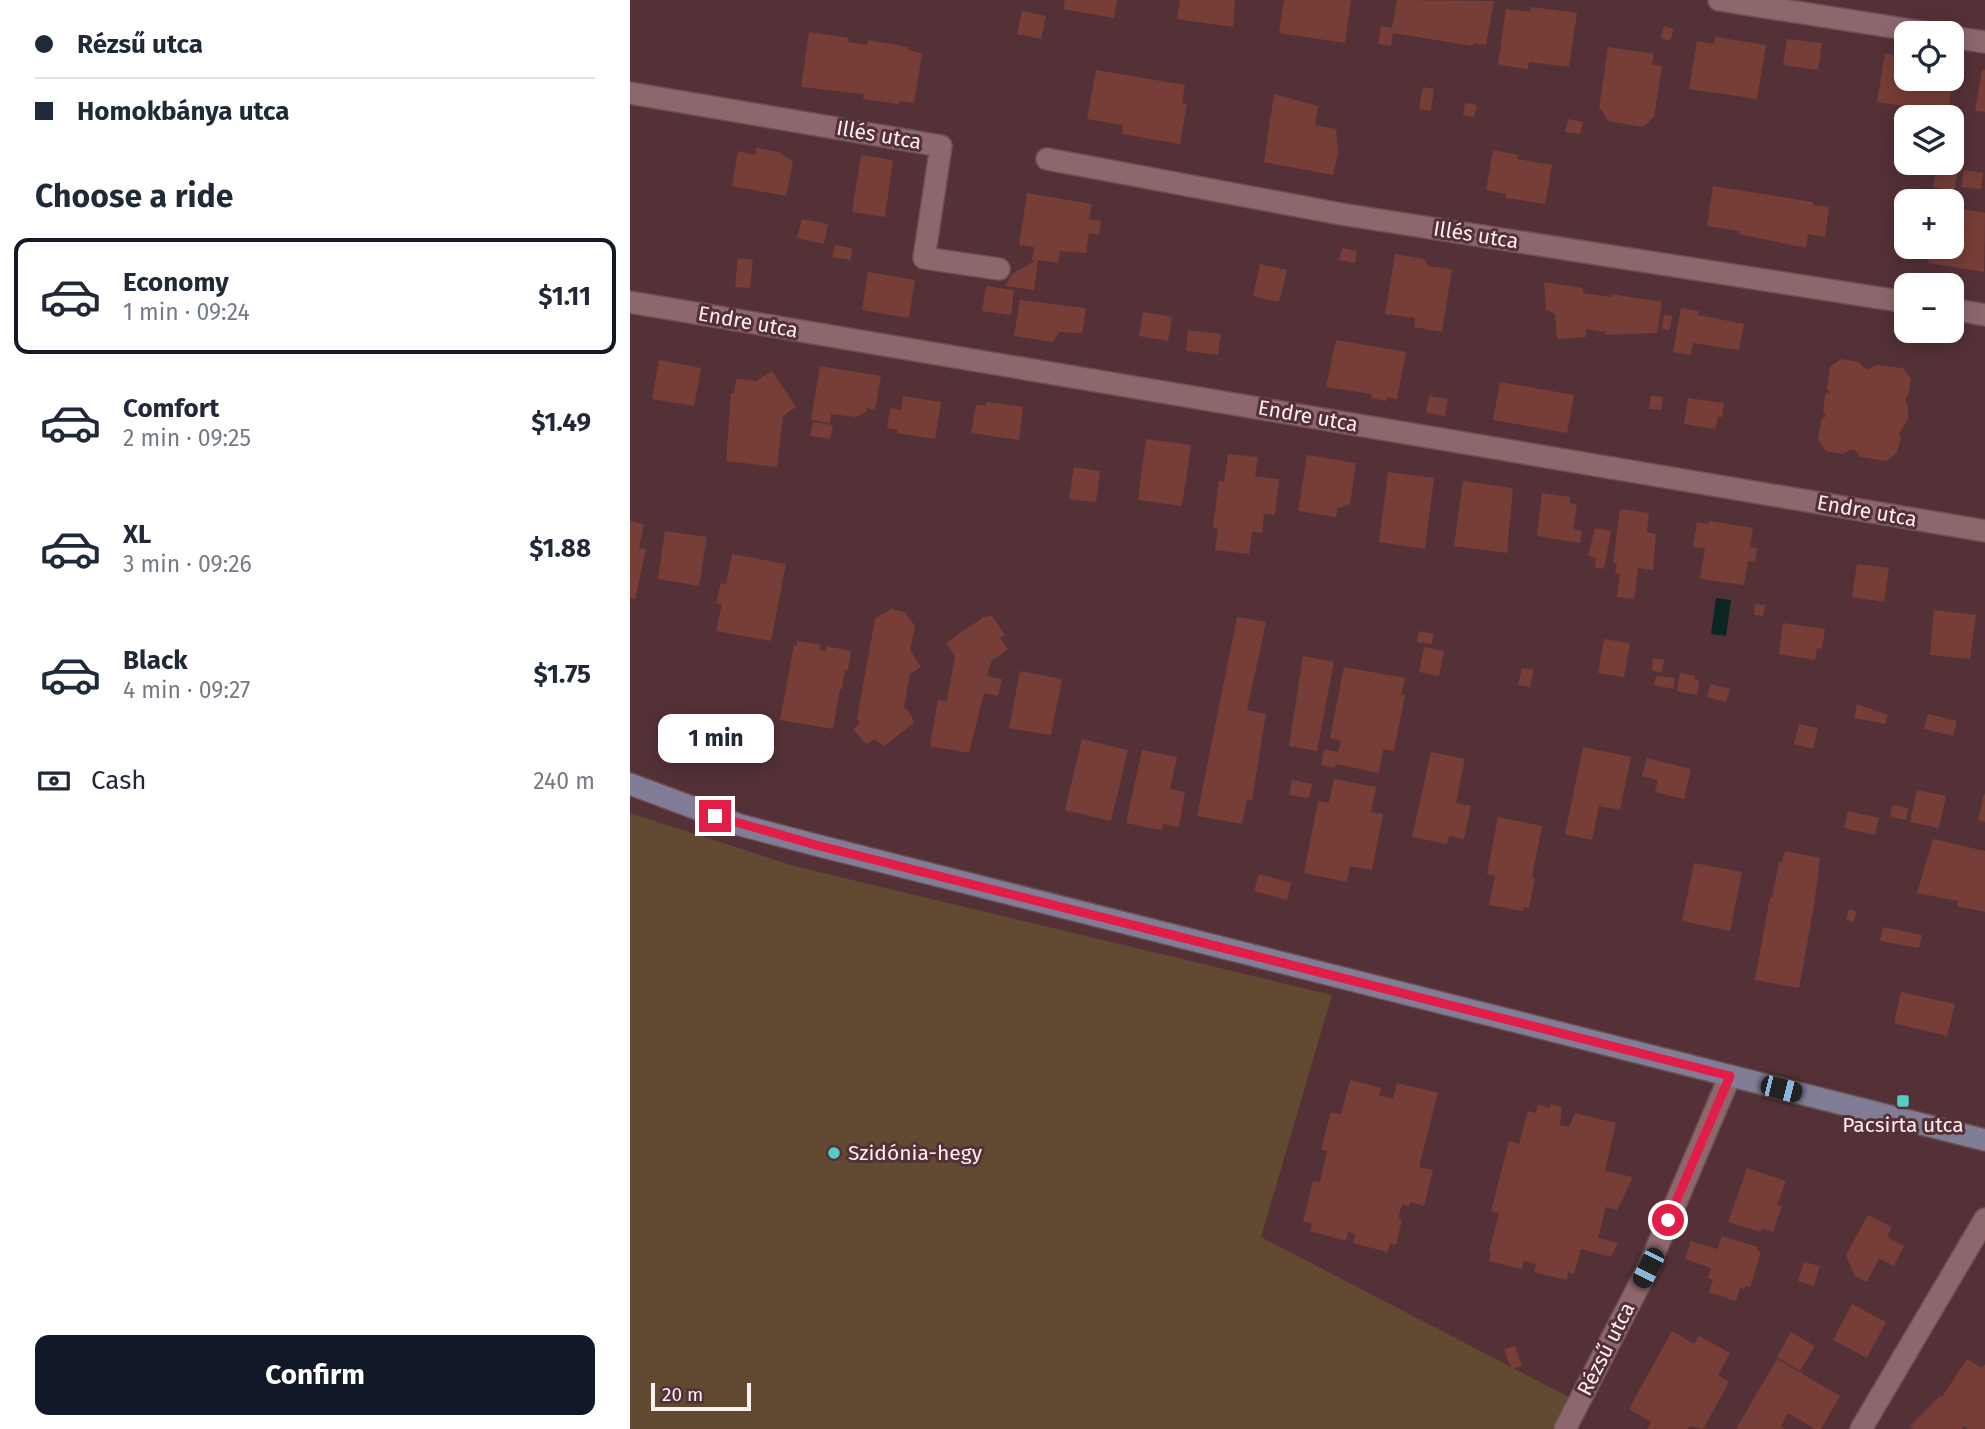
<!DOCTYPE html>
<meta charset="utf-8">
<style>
body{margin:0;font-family:"Fira Sans",sans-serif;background:#f6f6f7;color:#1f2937;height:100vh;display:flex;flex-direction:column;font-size:26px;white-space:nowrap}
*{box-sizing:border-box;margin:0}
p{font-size:23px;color:#747a83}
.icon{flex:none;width:38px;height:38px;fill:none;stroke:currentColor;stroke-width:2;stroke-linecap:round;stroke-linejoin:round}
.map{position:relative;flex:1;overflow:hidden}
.panel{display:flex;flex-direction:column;background:#fff;width:630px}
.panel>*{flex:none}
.hud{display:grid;align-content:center;height:154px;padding:0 35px;background:#fff}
.buttons{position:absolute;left:1264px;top:21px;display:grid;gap:14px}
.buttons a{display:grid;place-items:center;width:70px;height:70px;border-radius:14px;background:#fff;box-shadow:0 4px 18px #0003;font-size:35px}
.scale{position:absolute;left:21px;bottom:18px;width:100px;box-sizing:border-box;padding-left:7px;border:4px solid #fff0f2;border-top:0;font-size:19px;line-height:24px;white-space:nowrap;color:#fff0f2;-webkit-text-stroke:5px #543137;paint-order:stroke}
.end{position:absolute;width:32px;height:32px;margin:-16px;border:9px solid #e11d48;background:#fff;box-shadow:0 0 0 4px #fff}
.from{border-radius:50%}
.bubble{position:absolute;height:49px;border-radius:14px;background:#fff;box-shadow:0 4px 18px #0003;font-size:23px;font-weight:700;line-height:49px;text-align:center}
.car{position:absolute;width:21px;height:42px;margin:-21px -10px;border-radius:9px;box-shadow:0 0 5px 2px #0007;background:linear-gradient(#222 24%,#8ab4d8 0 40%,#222 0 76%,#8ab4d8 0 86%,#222 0)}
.hud b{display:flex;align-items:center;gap:24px;height:66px;font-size:26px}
.hud b+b{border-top:2px solid #e0e1e3}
.hud i{width:18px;height:18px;background:#1f2937}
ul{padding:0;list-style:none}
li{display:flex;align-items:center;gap:21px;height:116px;margin:0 14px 10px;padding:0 21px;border:4px solid transparent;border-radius:14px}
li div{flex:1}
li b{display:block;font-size:26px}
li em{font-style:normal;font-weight:700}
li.active{border-color:#111827}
li>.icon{width:63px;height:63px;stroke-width:1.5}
h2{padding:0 35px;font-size:32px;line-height:84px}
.pay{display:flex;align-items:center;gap:18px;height:77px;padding:0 35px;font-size:26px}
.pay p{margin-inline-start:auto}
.button{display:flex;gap:14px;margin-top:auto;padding:14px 35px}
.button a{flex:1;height:80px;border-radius:14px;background:#111827;color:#fff;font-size:28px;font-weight:700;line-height:80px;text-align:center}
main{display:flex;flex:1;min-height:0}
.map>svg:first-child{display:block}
.green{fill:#614a31}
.water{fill:#0c2624}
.building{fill:#763e37}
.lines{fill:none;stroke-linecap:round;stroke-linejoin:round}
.street-casing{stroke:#6c5056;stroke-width:24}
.secondary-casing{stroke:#6c5056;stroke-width:24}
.street{stroke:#8e676d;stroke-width:21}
.secondary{stroke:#817d97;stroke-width:21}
.route{stroke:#e11d48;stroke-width:9}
.poi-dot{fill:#55cec5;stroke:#543137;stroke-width:2.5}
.labels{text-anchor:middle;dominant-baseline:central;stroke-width:6;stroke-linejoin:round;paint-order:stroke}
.street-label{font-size:21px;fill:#fff0f2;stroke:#543137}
.poi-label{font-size:21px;fill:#fff0f2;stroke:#543137}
</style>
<main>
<section class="panel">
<div class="hud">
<b><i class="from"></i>Rézsű utca</b>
<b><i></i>Homokbánya utca</b>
</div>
<h2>Choose a ride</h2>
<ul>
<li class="active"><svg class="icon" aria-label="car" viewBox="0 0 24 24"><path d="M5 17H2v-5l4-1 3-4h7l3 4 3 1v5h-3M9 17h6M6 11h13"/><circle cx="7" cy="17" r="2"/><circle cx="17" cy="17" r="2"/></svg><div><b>Economy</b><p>1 min · 09:24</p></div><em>$1.11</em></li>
<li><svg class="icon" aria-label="car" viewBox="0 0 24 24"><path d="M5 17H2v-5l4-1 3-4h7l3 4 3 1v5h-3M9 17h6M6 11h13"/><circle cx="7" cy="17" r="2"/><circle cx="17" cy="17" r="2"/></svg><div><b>Comfort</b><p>2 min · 09:25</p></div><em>$1.49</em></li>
<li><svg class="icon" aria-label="car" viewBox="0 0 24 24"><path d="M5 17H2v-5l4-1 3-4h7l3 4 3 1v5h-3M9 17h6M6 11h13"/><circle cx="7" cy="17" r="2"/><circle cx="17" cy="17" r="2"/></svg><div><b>XL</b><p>3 min · 09:26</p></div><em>$1.88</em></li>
<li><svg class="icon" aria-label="car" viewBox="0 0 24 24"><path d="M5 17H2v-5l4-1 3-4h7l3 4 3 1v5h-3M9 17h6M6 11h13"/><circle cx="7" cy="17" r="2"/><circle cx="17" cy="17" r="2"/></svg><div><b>Black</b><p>4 min · 09:27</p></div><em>$1.75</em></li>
</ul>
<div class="pay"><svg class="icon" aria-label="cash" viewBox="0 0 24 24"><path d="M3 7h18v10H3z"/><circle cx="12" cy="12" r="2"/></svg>Cash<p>240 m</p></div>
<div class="button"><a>Confirm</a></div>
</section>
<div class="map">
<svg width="1355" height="1429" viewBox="0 0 1355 1429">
<rect width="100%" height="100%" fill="#543137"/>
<polygon class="green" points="0,813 164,866 702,995 631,1237 958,1407 946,1429 0,1429"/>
<polygon class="water" points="1086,598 1101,600 1096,636 1081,634"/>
<g class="building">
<polygon points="435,0 487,0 484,18 433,9"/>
<polygon points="550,0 605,0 603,27 547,19"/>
<polygon points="654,0 721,0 715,43 649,33"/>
<polygon points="767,0 864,1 856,45 843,43 843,46 763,33 761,46 748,44 751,26 762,28"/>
<polygon points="901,7 947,13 939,67 899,62 898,69 868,65 876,9 900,12"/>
<polygon points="392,11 416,16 411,39 387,34"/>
<polygon points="1034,26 1044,29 1040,41 1031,38"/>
<polygon points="179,32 219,38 218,42 237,45 238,40 278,47 277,49 292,54 284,103 269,101 269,104 233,99 234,94 171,87"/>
<polygon points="1085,37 1136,45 1127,99 1059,89 1067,41 1084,44"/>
<polygon points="1157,39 1192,43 1188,70 1153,65"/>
<polygon points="978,47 1024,54 1022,65 1032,66 1024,117 1013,127 978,121 971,109 969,109"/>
<polygon points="1255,53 1276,57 1276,79 1323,79 1318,113 1247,102"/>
<polygon points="466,70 555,85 552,103 557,104 550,144 492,134 493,125 457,119"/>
<polygon points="1352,70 1355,70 1355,112 1345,111"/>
<polygon points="793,87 804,89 801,111 789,109"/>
<polygon points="644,94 688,106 685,125 706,129 708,153 703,175 634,162"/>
<polygon points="835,103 847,105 844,117 833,115"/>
<polygon points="938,119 953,122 950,134 935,132"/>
<polygon points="126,148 149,152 163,162 156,196 102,186 108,151 125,155"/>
<polygon points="863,150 888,155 887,159 922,165 915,204 876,198 876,194 856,190"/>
<polygon points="231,155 263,160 255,217 222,212"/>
<polygon points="1307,166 1328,170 1324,191 1303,187"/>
<polygon points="1334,170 1353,173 1351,189 1331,187"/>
<polygon points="1083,186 1183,202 1183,205 1199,207 1195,237 1178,234 1176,248 1109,234 1110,231 1077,226"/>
<polygon points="397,193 462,204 459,219 471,221 469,235 459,233 456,253 430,251 428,263 408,260 404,290 375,286 382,274 406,260 402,260 404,247 389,245"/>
<polygon points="1332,209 1355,213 1354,272 1298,263 1300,247 1321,247 1321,226 1329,228"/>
<polygon points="172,219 198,224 194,244 167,238"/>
<polygon points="205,245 222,248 221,260 202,257"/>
<polygon points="712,248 727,251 725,263 709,260"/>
<polygon points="765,254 794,259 798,266 822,269 812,332 784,327 785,318 755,314"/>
<polygon points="108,258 123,260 120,288 105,287"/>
<polygon points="630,264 657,270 649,302 623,296"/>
<polygon points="238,272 285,280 279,318 232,310"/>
<polygon points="914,282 953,288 953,293 982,297 982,294 1032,302 1027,333 975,335 975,332 956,329 956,337 927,339 925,314 916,310"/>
<polygon points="356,286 384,290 381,315 352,311"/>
<polygon points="390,300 456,308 452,333 429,332 423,342 384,336"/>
<polygon points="1051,308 1069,311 1068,315 1114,324 1109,350 1063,343 1061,355 1043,352"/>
<polygon points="513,312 542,317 538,341 509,336"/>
<polygon points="1034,315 1042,316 1040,330 1032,329"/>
<polygon points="558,330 591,334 588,355 556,351"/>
<polygon points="706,340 776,352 767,399 757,397 756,401 741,398 742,394 696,387"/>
<polygon points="1211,359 1229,362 1234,368 1238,369 1247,365 1273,368 1281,379 1278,396 1275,399 1278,407 1278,419 1269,434 1271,437 1267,453 1256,461 1230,457 1225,450 1221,450 1213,454 1196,451 1188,440 1191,420 1196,416 1193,412 1195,395 1200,392 1197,389 1200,367"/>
<polygon points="29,360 71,368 64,406 22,399"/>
<polygon points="190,366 251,376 245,410 237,408 236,412 226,417 201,414 200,423 181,420"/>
<polygon points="142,371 166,407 153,416 147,467 96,461 101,393 104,394 106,379 126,381"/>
<polygon points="870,382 944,395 937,433 863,420"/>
<polygon points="1021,395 1033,397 1031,410 1019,409"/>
<polygon points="273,396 311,402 305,439 267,433 268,430 257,428 260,408 271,410"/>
<polygon points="799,396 818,399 815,416 796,413"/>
<polygon points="1058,398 1094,403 1092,417 1088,417 1085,429 1054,424"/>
<polygon points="356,402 393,407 389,440 341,433 346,405 356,406"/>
<polygon points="183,422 203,425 200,439 180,436"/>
<polygon points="516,439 561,445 552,506 508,500"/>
<polygon points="598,454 628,457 625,476 649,479 645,515 634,514 632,533 622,532 619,554 585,550 588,529 583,528 589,481 594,482"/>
<polygon points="677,455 726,463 720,505 708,508 706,517 668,511"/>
<polygon points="444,467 470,471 466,502 439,499"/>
<polygon points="758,472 804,478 795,549 749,542"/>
<polygon points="833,481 883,488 877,553 824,546"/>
<polygon points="912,493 940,497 940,503 947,505 943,529 952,531 950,543 907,536"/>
<polygon points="990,509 1019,513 1017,532 1026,534 1023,570 1008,568 1004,599 987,597 990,574 985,573 987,563 983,563"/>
<polygon points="0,521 14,524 9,548 16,549 5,599 0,598"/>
<polygon points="1079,521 1123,528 1120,547 1127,548 1125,562 1118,561 1114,585 1070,579 1075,548 1063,547 1067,522 1078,524"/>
<polygon points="965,528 981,531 974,569 965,567 966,557 958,556"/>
<polygon points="35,531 77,537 69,586 28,579"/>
<polygon points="102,554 156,564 141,641 86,631 92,604 86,603 91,583 96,584"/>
<polygon points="1227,564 1259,568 1254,602 1222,597"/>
<polygon points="1125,604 1135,605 1133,616 1124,615"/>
<polygon points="261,609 275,612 285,626 280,650 291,667 280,674 274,707 281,715 284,723 254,746 244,739 236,744 223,729 230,723 227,719 245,619"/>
<polygon points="1304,610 1346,615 1340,659 1300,655"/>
<polygon points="361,615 375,635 370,638 378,649 361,661 357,676 372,679 368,696 354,693 339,753 300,746 308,700 317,701 325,656 316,643 355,616 356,618"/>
<polygon points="607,617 636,622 617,710 636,714 622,800 617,799 612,824 567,816"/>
<polygon points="1153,623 1195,629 1192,649 1187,648 1185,660 1149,654"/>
<polygon points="789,631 804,634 802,644 787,642"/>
<polygon points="974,639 1000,643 994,677 968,673"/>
<polygon points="167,641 191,645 190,650 196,651 196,646 221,651 218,670 215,670 212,689 210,689 203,729 150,720 164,645 167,646"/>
<polygon points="794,647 814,651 809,676 789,672"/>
<polygon points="673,656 704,662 687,751 659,746"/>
<polygon points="1023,658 1034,660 1032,672 1022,671"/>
<polygon points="714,667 775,678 771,695 775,695 764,751 753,749 749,773 706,764 705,768 691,765 694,749 708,752 711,741 700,738"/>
<polygon points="892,668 904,670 900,687 888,685"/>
<polygon points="390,671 432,679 421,735 379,728"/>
<polygon points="1050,673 1065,676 1064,679 1069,680 1067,695 1047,691"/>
<polygon points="1026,676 1045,678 1043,689 1024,685"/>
<polygon points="1081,684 1100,689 1096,702 1077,697"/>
<polygon points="1227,704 1258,715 1255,724 1224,718"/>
<polygon points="1298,714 1327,721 1323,736 1294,729"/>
<polygon points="1169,724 1188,728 1183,749 1164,744"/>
<polygon points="452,739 498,750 481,821 435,810"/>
<polygon points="953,747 1001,757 990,810 969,806 962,840 935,834"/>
<polygon points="512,750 547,757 540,789 555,792 549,827 533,824 531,830 496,823"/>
<polygon points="801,752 835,759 826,803 841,806 834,839 819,836 817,844 782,837"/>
<polygon points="1017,758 1061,769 1054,799 1025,792 1028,780 1012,776"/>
<polygon points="704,779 746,787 741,812 753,814 742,870 720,866 717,882 674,873 688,801 699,803"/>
<polygon points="662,780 682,784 679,798 659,795"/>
<polygon points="1287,790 1316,796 1309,828 1280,822"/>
<polygon points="1354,794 1355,795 1355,822 1348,820"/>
<polygon points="1262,805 1278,808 1276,820 1260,817"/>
<polygon points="1218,811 1249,818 1245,835 1214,828"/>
<polygon points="868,817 912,826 902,877 905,878 899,908 894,907 893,911 859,905 865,876 857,874"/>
<polygon points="1303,839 1355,851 1355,912 1327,906 1328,901 1287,893"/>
<polygon points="1155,851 1190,858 1184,906 1169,988 1125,980 1140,897 1142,898 1149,862 1152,862"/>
<polygon points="1064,863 1112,872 1100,931 1052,921"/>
<polygon points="629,874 661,883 657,900 624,891"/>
<polygon points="1219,909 1227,912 1223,922 1216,920"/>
<polygon points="1253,927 1292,935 1289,948 1250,941"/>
<polygon points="1271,992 1325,1004 1317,1036 1264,1023"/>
<polygon points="720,1080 751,1088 749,1095 763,1099 767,1083 808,1093 789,1167 803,1170 794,1206 780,1202 779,1206 772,1204 768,1219 772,1220 766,1245 760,1243 757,1252 723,1243 725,1234 718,1232 716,1241 680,1231 682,1224 673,1221 683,1181 690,1182 697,1151 691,1149 701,1112 711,1114"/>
<polygon points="921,1104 932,1107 930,1125 939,1127 945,1113 986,1123 975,1171 1003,1177 987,1210 976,1207 968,1238 988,1243 981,1257 951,1249 944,1274 938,1272 937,1280 904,1272 906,1264 894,1261 892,1269 859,1261 861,1253 859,1252 869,1213 861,1211 879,1141 889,1144 898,1111 906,1113 908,1105 920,1108"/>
<polygon points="1117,1168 1156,1181 1147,1205 1152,1206 1143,1232 1132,1228 1130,1232 1098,1222"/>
<polygon points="1238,1215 1262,1227 1257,1237 1274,1246 1264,1266 1249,1258 1237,1282 1225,1276 1216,1255"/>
<polygon points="1092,1236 1128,1247 1127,1250 1131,1252 1120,1287 1116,1285 1114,1289 1110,1288 1106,1301 1079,1292 1083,1280 1078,1278 1081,1268 1055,1259 1061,1241 1087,1249"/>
<polygon points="1174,1262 1190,1266 1184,1286 1168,1281"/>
<polygon points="1222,1304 1256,1322 1237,1358 1203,1340"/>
<polygon points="1042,1331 1064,1344 1069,1336 1100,1353 1088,1375 1099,1382 1073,1429 1059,1426 1058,1429 1017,1429 1021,1422 999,1409"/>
<polygon points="1161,1332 1185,1346 1170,1371 1147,1357"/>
<polygon points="885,1346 892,1366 881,1369 874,1349"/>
<polygon points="1147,1359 1210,1396 1191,1429 1185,1429 1158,1413 1151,1426 1155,1429 1106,1429"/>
<polygon points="1337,1359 1352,1368 1355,1364 1355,1429 1339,1429 1334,1426 1332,1429 1283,1429 1280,1426 1310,1396 1312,1397"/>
</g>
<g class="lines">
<g class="street-casing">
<g id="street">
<polyline points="1089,0 1300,33"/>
<polyline points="1321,37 1355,42"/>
<polyline points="0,93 311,146 294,258 369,269"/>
<polyline points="417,159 711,214 1276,302"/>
<polyline points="0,302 1355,531"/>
<polyline points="1321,309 1355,315"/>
<polyline points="935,1429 1018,1268 1100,1076"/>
<polyline points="1231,1429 1355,1219"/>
</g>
</g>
<g class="secondary-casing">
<polyline id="secondary" points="0,784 110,825 186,845 1355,1140"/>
</g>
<use href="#street" class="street"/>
<use href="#secondary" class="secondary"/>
</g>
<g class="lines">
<polyline class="route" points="85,816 186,845 1100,1076 1038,1220"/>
</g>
<g class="poi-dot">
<rect x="1266" y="1094" width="14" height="14" rx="3.5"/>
<circle cx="204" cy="1153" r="7"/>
</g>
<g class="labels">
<g class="street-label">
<text transform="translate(249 135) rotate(10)">Illés utca</text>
<text transform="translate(846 235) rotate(9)">Illés utca</text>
<text transform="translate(118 322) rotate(10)">Endre utca</text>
<text transform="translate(678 416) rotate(10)">Endre utca</text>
<text transform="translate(1237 511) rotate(10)">Endre utca</text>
<text transform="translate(976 1349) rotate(-63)">Rézsű utca</text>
</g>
<g class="poi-label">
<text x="1273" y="1125">Pacsirta utca</text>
<text x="218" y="1153" text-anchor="start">Szidónia-hegy</text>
</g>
</g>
</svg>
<div class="buttons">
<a><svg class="icon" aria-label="locate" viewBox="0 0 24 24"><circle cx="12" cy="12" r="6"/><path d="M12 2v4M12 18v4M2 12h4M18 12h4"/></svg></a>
<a><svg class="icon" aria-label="layers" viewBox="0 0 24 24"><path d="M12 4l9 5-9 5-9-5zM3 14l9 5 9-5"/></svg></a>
<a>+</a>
<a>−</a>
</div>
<div class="scale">20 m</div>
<i class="end from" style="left:1038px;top:1220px"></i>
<i class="end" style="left:85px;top:816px"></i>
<div class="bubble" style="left:28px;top:714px;width:116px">1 min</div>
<i class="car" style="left:1151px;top:1089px;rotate:104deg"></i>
<i class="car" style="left:1018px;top:1268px;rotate:207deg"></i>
</div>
</main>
